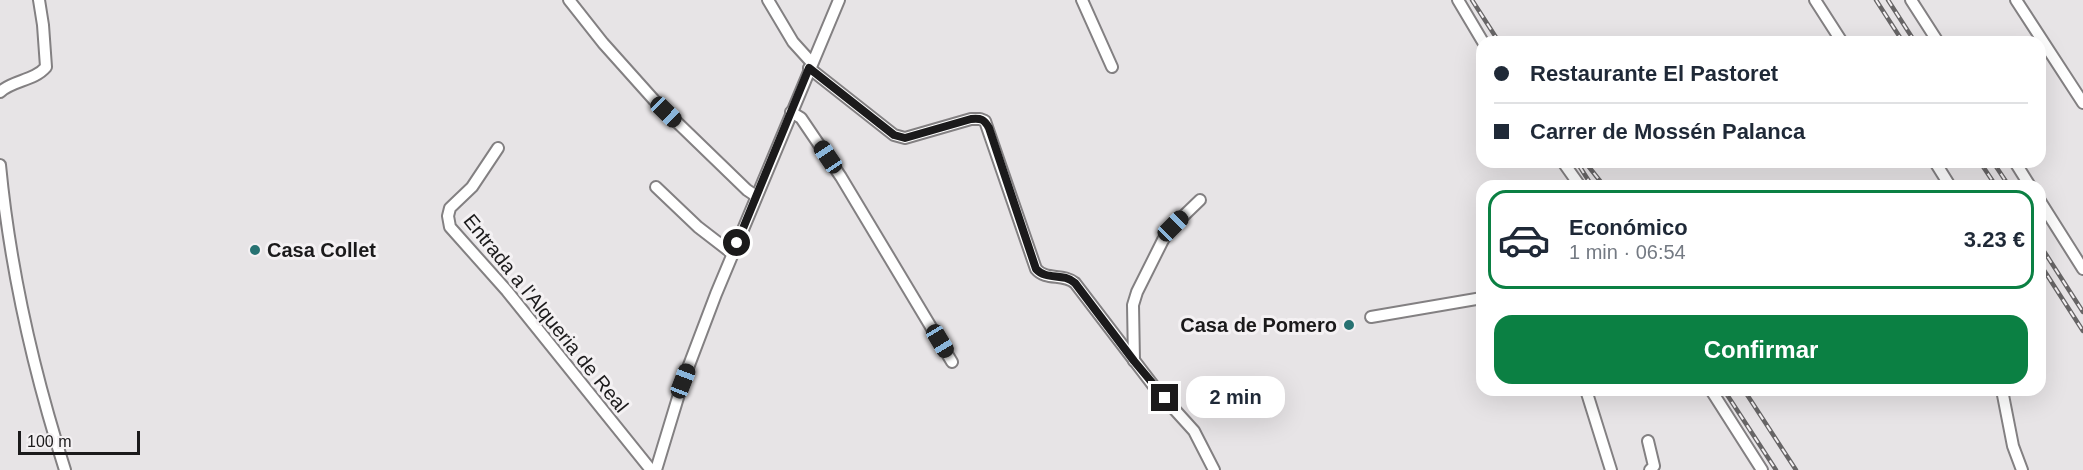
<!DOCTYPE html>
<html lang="es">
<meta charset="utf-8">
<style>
body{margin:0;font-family:Arial,sans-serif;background:#f6f6f7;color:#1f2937;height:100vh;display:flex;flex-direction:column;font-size:22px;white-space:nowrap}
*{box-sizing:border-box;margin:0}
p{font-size:20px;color:#747a83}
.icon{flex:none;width:33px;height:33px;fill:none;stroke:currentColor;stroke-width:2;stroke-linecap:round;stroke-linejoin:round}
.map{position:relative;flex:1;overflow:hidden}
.details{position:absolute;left:1476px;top:180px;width:570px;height:216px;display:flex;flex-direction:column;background:#fff;border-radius:18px;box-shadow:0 6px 24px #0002}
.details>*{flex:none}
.hud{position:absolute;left:1476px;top:36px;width:570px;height:132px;border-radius:18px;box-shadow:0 6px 24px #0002;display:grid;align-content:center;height:132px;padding:0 18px;background:#fff}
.scale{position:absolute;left:18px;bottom:15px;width:122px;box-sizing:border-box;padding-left:6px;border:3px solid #1b1a1b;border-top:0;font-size:16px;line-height:21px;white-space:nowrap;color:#1b1a1b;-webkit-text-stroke:4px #f4f1f3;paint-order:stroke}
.end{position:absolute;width:27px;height:27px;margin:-14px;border:8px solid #1b1a1b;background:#fff;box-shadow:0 0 0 3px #fff}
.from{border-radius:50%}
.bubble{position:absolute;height:42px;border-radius:18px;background:#fff;box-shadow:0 6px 24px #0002;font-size:20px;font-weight:700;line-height:42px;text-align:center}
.car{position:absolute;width:18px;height:36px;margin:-18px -9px;border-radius:8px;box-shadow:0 0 4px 2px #0007;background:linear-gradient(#222 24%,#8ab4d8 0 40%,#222 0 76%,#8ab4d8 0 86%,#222 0)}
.hud b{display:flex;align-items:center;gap:21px;height:57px;font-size:22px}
.hud b+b{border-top:2px solid #e0e1e3}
.hud i{width:15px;height:15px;background:#1f2937}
ul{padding:10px 0 0;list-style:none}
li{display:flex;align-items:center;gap:18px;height:99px;margin:0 12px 9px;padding:0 6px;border:3px solid transparent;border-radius:18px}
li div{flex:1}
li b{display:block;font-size:22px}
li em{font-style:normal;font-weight:700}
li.on{border-color:#0b8043}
li>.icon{width:54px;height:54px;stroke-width:1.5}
.primary-button{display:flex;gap:12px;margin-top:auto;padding:12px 18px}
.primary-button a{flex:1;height:69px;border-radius:18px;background:#0b8043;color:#fff;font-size:24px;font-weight:700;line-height:69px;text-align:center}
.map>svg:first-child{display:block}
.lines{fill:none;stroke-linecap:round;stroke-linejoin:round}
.minor-casing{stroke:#838082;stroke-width:14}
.minor{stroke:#fff;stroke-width:10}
.rail-casing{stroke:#676566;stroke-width:4.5}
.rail{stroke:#f4f1f3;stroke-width:2;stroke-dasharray:7;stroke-linecap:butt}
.route{stroke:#1b1a1b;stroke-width:8}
.poi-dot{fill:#277272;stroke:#f4f1f3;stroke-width:2}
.labels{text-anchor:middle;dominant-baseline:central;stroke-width:6;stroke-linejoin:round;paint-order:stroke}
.poi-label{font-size:20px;font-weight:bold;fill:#1b1a1b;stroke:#f4f1f3;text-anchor:start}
.street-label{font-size:20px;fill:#1b1a1b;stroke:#f4f1f3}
</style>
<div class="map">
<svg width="2083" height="470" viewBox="0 0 2083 470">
<rect width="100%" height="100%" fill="#e7e4e6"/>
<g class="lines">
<g class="minor-casing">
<g id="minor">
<polyline points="569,0 603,43 654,100 747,190 756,196"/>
<polyline points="768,0 793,42 812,63"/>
<polyline points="1082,0 1112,67"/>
<polyline points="1458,0 1483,42"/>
<polyline points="1815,0 1842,42"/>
<polyline points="1911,0 1938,42"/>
<polyline points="2016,0 2083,103"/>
<path d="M809,68L894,135L905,138L971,119H980L985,121L1036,269C1046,281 1063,273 1075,283L1156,389L1194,431L1214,470"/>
<path d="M0,92C13,80 34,81 46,67L43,25L39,0"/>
<polyline points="791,112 801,118 841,177 952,362"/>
<polyline points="498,148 472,187 450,208 448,216 450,227 507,291 651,470"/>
<polyline points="1563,162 1580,186"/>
<polyline points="1935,162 1950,186"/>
<polyline points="2015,162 2030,186"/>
<path d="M0,165C10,269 33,370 65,470"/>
<polyline points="656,187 698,227 733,254"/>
<polyline points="2040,201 2083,269"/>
<polyline points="1371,317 1482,298"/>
<polyline points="1134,361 1133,305 1137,292 1163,240 1173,226 1200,200"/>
<polyline points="1586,390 1611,470"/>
<polyline points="1711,390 1762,470"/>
<polyline points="2002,390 2013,446 2022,470"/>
<polyline points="1648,441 1654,466 1650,470"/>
<polyline points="656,470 683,381 716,294 839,0"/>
</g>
</g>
<use href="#minor" class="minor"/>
<g class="rail-casing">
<g id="rail">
<polyline points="1472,0 1499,42"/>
<polyline points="1876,0 1903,42"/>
<polyline points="1888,0 1915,42"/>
<polyline points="1585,162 1604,186"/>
<polyline points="1980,162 1996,186"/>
<polyline points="1993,162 2009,186"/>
<polyline points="1580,167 1592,186"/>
<polyline points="2040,245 2083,312"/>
<polyline points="2040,264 2083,331"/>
<polyline points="1724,390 1776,470"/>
<polyline points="1744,390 1796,470"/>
</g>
</g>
<use href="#rail" class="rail"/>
</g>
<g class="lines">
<path class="route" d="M737,243L809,68L894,135L905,138L971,119C981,118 984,119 989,128L1036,269C1047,281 1063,272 1075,283L1134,361L1165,398"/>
</g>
<g class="poi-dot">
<circle cx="255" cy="250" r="6"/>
<circle cx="1349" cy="325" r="6"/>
</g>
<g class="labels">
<g class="poi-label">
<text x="267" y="250">Casa Collet</text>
<text x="1337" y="325" text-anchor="end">Casa de Pomero</text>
</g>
<g class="street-label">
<text transform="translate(546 313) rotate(51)">Entrada a l'Alqueria de Real</text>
</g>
</g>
</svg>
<div class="scale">100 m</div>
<i class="end from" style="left:737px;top:243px"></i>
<i class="end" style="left:1165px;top:398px"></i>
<div class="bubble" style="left:1186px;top:376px;width:99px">2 min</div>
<i class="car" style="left:666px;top:112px;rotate:134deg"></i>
<i class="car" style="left:828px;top:157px;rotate:326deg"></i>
<i class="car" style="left:1173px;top:226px;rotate:45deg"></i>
<i class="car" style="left:940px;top:341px;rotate:149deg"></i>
<i class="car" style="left:683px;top:381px;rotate:21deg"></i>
<div class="hud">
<b><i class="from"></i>Restaurante El Pastoret</b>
<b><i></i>Carrer de Mossén Palanca</b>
</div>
<section class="details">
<ul>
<li class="on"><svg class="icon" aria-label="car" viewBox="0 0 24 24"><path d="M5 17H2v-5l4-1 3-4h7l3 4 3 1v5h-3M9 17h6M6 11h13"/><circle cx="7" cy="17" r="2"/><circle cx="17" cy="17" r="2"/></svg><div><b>Económico</b><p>1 min · 06:54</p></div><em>3.23 €</em></li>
</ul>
<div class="primary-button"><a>Confirmar</a></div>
</section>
</div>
